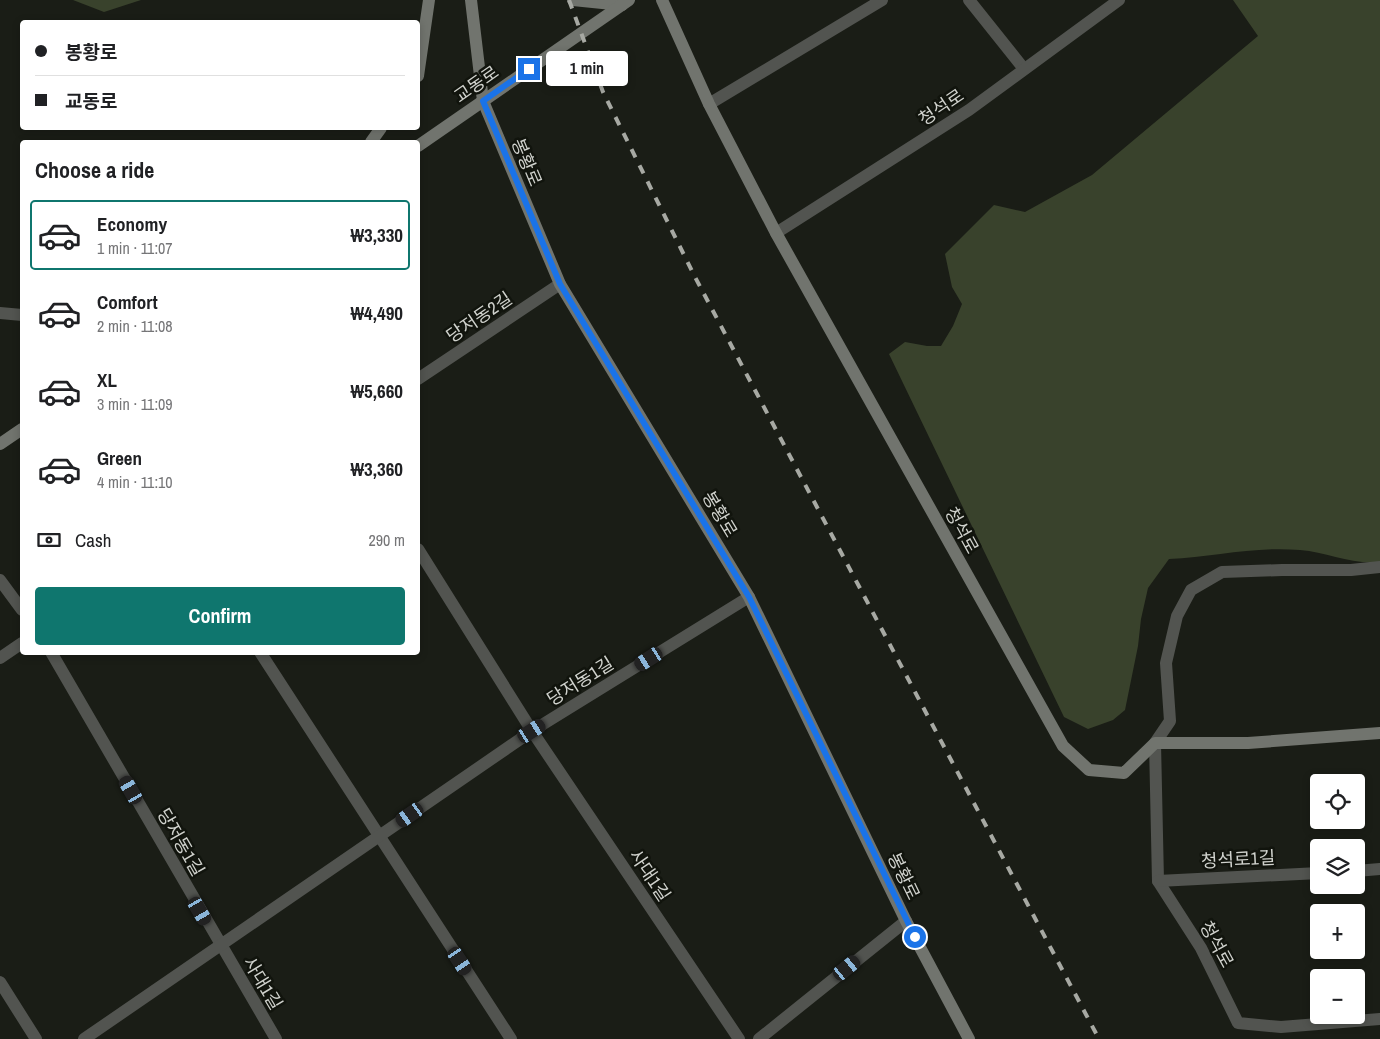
<!DOCTYPE html>
<meta charset="utf-8">
<style>
body{margin:0;font-family:"Archivo Narrow","Noto Sans KR",sans-serif;background:#f2f2f2;color:#202124;height:100vh;display:flex;flex-direction:column;font-size:19px;white-space:nowrap}
*{box-sizing:border-box;margin:0}
p{font-size:16px;color:#757577}
.icon{flex:none;width:28px;height:28px;fill:none;stroke:currentColor;stroke-width:2;stroke-linecap:round;stroke-linejoin:round}
.map{position:relative;flex:1;overflow:hidden}
.side{position:absolute;left:20px;top:140px;width:400px;height:515px;display:flex;flex-direction:column;background:#fff;border-radius:5px;box-shadow:0 2px 8px #0003}
.side>*{flex:none}
.hud{position:absolute;left:20px;top:20px;width:400px;height:110px;border-radius:5px;box-shadow:0 2px 8px #0003;display:grid;align-content:center;height:110px;padding:0 15px;background:#fff}
.buttons{position:absolute;left:1310px;top:774px;display:grid;gap:10px}
.buttons a{display:grid;place-items:center;width:55px;height:55px;border-radius:5px;background:#fff;box-shadow:0 2px 8px #0003;font-size:25px}
.end{position:absolute;width:22px;height:22px;margin:-11px;border:6px solid #1a73e8;background:#fff;box-shadow:0 0 0 2px #fff}
.from{border-radius:50%}
.bubble{position:absolute;height:35px;border-radius:5px;background:#fff;box-shadow:0 2px 8px #0003;font-size:16px;font-weight:800;line-height:35px;text-align:center}
.car{position:absolute;width:15px;height:30px;margin:-15px -8px;border-radius:6px;box-shadow:0 0 4px 1px #0007;background:linear-gradient(#222 24%,#8ab4d8 0 40%,#222 0 76%,#8ab4d8 0 86%,#222 0)}
.hud b{display:flex;align-items:center;gap:18px;height:48px;font-size:19px}
.hud b+b{border-top:1px solid #e0e0e0}
.hud i{width:12px;height:12px;background:#202124}
ul{padding:0;list-style:none}
li{display:flex;align-items:center;gap:15px;height:70px;margin:0 10px 8px;padding:0 5px;border:2px solid transparent;border-radius:5px}
li div{flex:1}
li b{display:block;font-size:19px}
li em{font-style:normal;font-weight:800}
li.on{border-color:#0f766e}
li>.icon{width:45px;height:45px;stroke-width:1.5}
h2{padding:0 15px;font-size:22px;line-height:60px}
.pay{display:flex;align-items:center;gap:12px;height:55px;padding:0 15px;font-size:19px}
.pay p{margin-inline-start:auto}
.action{display:flex;gap:10px;margin-top:auto;padding:10px 15px}
.action a{flex:1;height:58px;border-radius:5px;background:#0f766e;color:#fff;font-size:20px;font-weight:800;line-height:58px;text-align:center}
.map>svg:first-child{display:block}
.green{fill:#39422c}
.lines{fill:none;stroke-linecap:round;stroke-linejoin:round}
.street{stroke:#525450;stroke-width:12}
.secondary{stroke:#71746e;stroke-width:12}
.rail{stroke:#a7a9a3;stroke-width:4;stroke-dasharray:9 9;stroke-linecap:butt}
.route{stroke:#1a73e8;stroke-width:6}
.labels{text-anchor:middle;dominant-baseline:central;stroke-width:5;stroke-linejoin:round;paint-order:stroke}
.street-label{font-size:18px;fill:#d0d2cd;stroke:#11140d}
</style>
<div class="map">
<svg width="1380" height="1039" viewBox="0 0 1380 1039">
<rect width="100%" height="100%" fill="#1a1d16"/>
<g class="green">
<polygon points="73,0 141,0 104,12"/>
<path d="M1233,0H1380V562C1352,565 1327,552 1300,550C1256,546 1213,557 1169,559L1148,588L1141,619L1138,646L1125,710L1113,720L1088,729L1064,717L889,354L905,342L927,346H941L953,326L962,304L952,287L945,254L994,205L1025,212L1092,175L1258,36Z"/>
</g>
<g class="lines">
<g class="street">
<polyline points="969,0 1024,69"/>
<polyline points="709,104 882,0"/>
<polyline points="776,233 969,110 1119,0"/>
<polyline points="0,313 22,315"/>
<polyline points="418,379 560,284"/>
<polyline points="418,549 532,731 739,1039"/>
<polyline points="1380,567 1351,570 1282,570 1222,572 1191,590 1177,616 1166,663 1170,721 1155,743 1158,881 1201,948 1238,1023 1281,1027 1380,1019"/>
<polyline points="0,580 22,610"/>
<polyline points="51,652 276,1039"/>
<polyline points="260,652 511,1039"/>
<polyline points="0,658 22,643"/>
<polyline points="1356,871 1380,869"/>
<polyline points="1158,881 1319,873"/>
<polyline points="0,982 36,1039"/>
<polyline points="84,1039 532,731 749,597"/>
<polyline points="759,1039 906,921"/>
</g>
<g class="secondary">
<polyline points="471,0 483,101 560,284 749,597 906,921 969,1039"/>
<polyline points="573,0 622,5"/>
<polyline points="662,0 709,104 776,233 1063,746 1089,770 1124,773 1155,743 1248,743 1380,733"/>
<polyline points="418,76 429,0"/>
<polyline points="371,142 381,128"/>
<polyline points="418,146 629,0"/>
<polyline points="0,444 22,429"/>
</g>
<polyline class="rail" points="569,0 603,92 695,277 1099,1039"/>
</g>
<g class="lines">
<polyline class="route" points="529,69 483,101 560,284 749,597 915,937"/>
</g>
<g class="labels">
<g class="street-label">
<text transform="translate(476 84) rotate(-35)">교동로</text>
<text transform="translate(941 107) rotate(-34)">청석로</text>
<text transform="translate(527 162) rotate(67)">봉황로</text>
<text transform="translate(479 317) rotate(-34)">당저동2길</text>
<text transform="translate(720 514) rotate(59)">봉황로</text>
<text transform="translate(962 530) rotate(61)">청석로</text>
<text transform="translate(580 681) rotate(-32)">당저동1길</text>
<text transform="translate(181 842) rotate(60)">당저동1길</text>
<text transform="translate(1238 859) rotate(-3)">청석로1길</text>
<text transform="translate(650 875) rotate(56)">사대1길</text>
<text transform="translate(904 876) rotate(64)">봉황로</text>
<text transform="translate(1217 944) rotate(61)">청석로</text>
<text transform="translate(263 983) rotate(59)">사대1길</text>
</g>
</g>
</svg>
<div class="buttons">
<a><svg class="icon" aria-label="locate" viewBox="0 0 24 24"><circle cx="12" cy="12" r="6"/><path d="M12 2v4M12 18v4M2 12h4M18 12h4"/></svg></a>
<a><svg class="icon" aria-label="layers" viewBox="0 0 24 24"><path d="M12 4l9 5-9 5-9-5zM3 14l9 5 9-5"/></svg></a>
<a>+</a>
<a>−</a>
</div>
<i class="end from" style="left:915px;top:937px"></i>
<i class="end" style="left:529px;top:69px"></i>
<div class="bubble" style="left:546px;top:51px;width:82px">1 min</div>
<i class="car" style="left:649px;top:659px;rotate:238deg"></i>
<i class="car" style="left:532px;top:731px;rotate:58deg"></i>
<i class="car" style="left:131px;top:790px;rotate:330deg"></i>
<i class="car" style="left:410px;top:815px;rotate:235deg"></i>
<i class="car" style="left:200px;top:911px;rotate:150deg"></i>
<i class="car" style="left:460px;top:961px;rotate:147deg"></i>
<i class="car" style="left:847px;top:968px;rotate:51deg"></i>
<div class="hud">
<b><i class="from"></i>봉황로</b>
<b><i></i>교동로</b>
</div>
<section class="side">
<h2>Choose a ride</h2>
<ul>
<li class="on"><svg class="icon" aria-label="car" viewBox="0 0 24 24"><path d="M5 17H2v-5l4-1 3-4h7l3 4 3 1v5h-3M9 17h6M6 11h13"/><circle cx="7" cy="17" r="2"/><circle cx="17" cy="17" r="2"/></svg><div><b>Economy</b><p>1 min · 11:07</p></div><em>₩3,330</em></li>
<li><svg class="icon" aria-label="car" viewBox="0 0 24 24"><path d="M5 17H2v-5l4-1 3-4h7l3 4 3 1v5h-3M9 17h6M6 11h13"/><circle cx="7" cy="17" r="2"/><circle cx="17" cy="17" r="2"/></svg><div><b>Comfort</b><p>2 min · 11:08</p></div><em>₩4,490</em></li>
<li><svg class="icon" aria-label="car" viewBox="0 0 24 24"><path d="M5 17H2v-5l4-1 3-4h7l3 4 3 1v5h-3M9 17h6M6 11h13"/><circle cx="7" cy="17" r="2"/><circle cx="17" cy="17" r="2"/></svg><div><b>XL</b><p>3 min · 11:09</p></div><em>₩5,660</em></li>
<li><svg class="icon" aria-label="car" viewBox="0 0 24 24"><path d="M5 17H2v-5l4-1 3-4h7l3 4 3 1v5h-3M9 17h6M6 11h13"/><circle cx="7" cy="17" r="2"/><circle cx="17" cy="17" r="2"/></svg><div><b>Green</b><p>4 min · 11:10</p></div><em>₩3,360</em></li>
</ul>
<div class="pay"><svg class="icon" aria-label="cash" viewBox="0 0 24 24"><path d="M3 7h18v10H3z"/><circle cx="12" cy="12" r="2"/></svg>Cash<p>290 m</p></div>
<div class="action"><a>Confirm</a></div>
</section>
</div>
